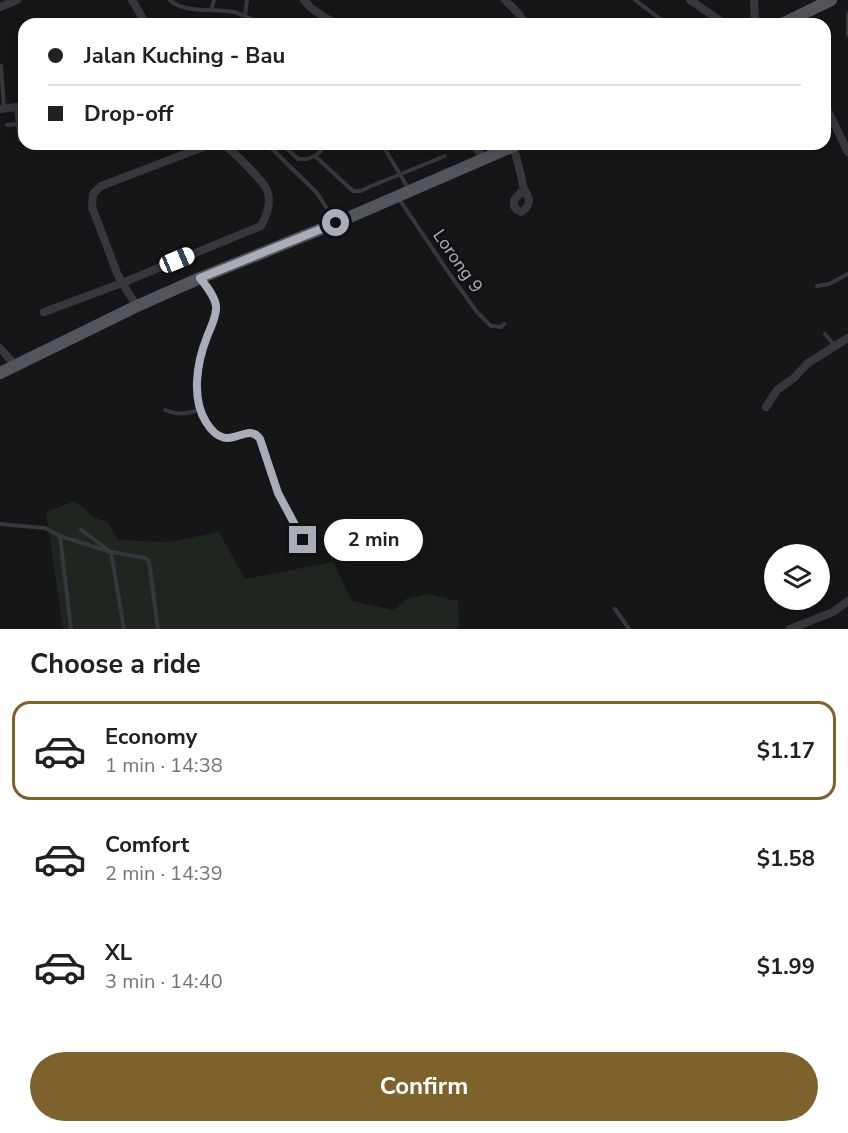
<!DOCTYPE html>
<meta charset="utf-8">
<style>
body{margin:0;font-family:"Nunito Sans",sans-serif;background:#f2f2f2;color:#202124;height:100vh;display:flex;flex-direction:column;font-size:22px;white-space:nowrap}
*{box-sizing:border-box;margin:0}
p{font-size:20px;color:#757577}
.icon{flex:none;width:33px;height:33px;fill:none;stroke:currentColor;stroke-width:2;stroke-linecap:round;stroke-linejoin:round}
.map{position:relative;height:629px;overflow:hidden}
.side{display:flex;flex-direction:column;background:#fff;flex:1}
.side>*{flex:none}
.banner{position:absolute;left:18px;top:18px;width:813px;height:132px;border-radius:18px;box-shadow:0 3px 15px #0003;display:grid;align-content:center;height:132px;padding:0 30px;background:#fff}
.fabs{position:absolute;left:764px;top:544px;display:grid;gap:12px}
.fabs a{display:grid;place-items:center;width:66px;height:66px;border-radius:50%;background:#fff;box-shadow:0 3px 15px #0003;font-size:30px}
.end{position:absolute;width:27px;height:27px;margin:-14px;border:8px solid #a8adb8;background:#111;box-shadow:0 0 0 3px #111}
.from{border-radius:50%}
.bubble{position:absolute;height:42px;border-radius:21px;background:#fff;box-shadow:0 3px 15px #0003;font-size:20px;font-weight:700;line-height:42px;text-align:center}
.car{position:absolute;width:18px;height:36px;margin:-18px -9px;border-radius:8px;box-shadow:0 0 4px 2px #0007;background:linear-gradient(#fff 24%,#345 0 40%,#fff 0 76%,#345 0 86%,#fff 0)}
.banner b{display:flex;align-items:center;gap:21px;height:57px;font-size:22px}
.banner b+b{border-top:2px solid #e0e0e0}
.banner i{width:15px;height:15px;background:#202124}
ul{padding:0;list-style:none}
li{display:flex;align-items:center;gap:18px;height:99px;margin:0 12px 9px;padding:0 18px;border:3px solid transparent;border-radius:18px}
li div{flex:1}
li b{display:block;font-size:22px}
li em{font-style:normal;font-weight:700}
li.on{border-color:#7e622b}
li>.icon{width:54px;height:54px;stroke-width:1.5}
h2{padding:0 30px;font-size:27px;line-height:72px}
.primary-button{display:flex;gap:12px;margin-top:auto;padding:12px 30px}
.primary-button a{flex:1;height:69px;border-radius:36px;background:#7e622b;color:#fff;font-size:24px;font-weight:700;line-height:69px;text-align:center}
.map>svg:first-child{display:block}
.green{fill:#1e261f}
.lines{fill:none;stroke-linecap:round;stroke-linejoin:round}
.service{stroke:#37383d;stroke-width:4}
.minor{stroke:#37383d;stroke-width:8}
.primary{stroke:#53555c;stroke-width:12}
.route{stroke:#a8adb8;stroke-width:8}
.labels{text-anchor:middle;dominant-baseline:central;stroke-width:5;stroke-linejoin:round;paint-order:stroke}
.street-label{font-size:18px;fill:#a8adb8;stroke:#111113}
</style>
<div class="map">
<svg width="848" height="629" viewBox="0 0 848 629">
<rect width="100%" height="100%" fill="#161618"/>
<polygon class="green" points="75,501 95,518 108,522 118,540 168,542 219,532 245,579 333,562 352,601 393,610 406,599 427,594 458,601 459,629 63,629 46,512"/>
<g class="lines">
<g class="service">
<path d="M170,0C184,14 215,8 234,12C244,15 252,19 260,24"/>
<polyline points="635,0 659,18 664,24"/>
<polyline points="211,10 214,0"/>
<polyline points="848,14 848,35"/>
<polyline points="245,15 247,0"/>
<polyline points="1,66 4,107"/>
<polyline points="16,108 20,140"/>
<polyline points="7,125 18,124"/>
<polyline points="267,144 317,193 334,220"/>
<polyline points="282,144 298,159 307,159 315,156 353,191 361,191 369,187 445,156"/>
<polyline points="384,144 386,151 408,188"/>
<polyline points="315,156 321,151 324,144"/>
<polyline points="399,199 451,276 477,312 491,326 501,327 504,324"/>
<polyline points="817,286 829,284 848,274"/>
<polyline points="825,334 834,345"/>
<path d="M200,409C205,420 212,436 224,439C238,442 249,424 260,439L278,493L303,539"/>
<path d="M165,410C176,415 189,414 200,409C197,385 198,363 206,339C209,329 216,319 216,308C215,297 207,287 200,279"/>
<polyline points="0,524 45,528 60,536 71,629"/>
<polyline points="81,530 111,552 145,558 149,561 158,629"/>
<polyline points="60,536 111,552 124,629"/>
<polyline points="615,609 629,629"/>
</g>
<g class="minor">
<polyline points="132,0 146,24"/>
<polyline points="304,0 311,8 335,24"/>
<polyline points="505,0 518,13 526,24"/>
<polyline points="690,0 725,24"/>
<polyline points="754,0 755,24"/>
<polyline points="0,7 17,0"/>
<polyline points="825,105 848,152"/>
<polyline points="0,109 24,106"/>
<polyline points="474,144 483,158"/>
<path d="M513,146C517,160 521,172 523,186C525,192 531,198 528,205C527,208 524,210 521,212L517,210L514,206V200L524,189"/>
<polyline points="137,306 122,283 117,273 92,207 93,194 101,186 211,144"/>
<path d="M44,312L122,283L261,226C266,217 271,204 268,193C266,183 233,151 223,144"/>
<polyline points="0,348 15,365"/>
<polyline points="766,407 777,390 794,378 808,363 848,338"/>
<polyline points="790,629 833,612 848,601"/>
</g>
<g class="primary">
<polyline points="782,24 831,0"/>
<polyline points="0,373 137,306 200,278 336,223 518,144"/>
</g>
</g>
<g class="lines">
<path class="route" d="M303,540L278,493L260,439C246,419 228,458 206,422C191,398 197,362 207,337C210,328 217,317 216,306C215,296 206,286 200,278L336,223"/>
</g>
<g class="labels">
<g class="street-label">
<text transform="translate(458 261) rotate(55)">Lorong 9</text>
</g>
</g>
</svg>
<div class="fabs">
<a><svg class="icon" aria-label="layers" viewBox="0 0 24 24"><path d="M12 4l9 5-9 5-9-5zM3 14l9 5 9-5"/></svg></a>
</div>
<i class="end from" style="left:336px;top:223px"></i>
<i class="end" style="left:303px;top:540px"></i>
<div class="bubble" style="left:324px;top:519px;width:99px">2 min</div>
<i class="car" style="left:177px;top:260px;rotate:67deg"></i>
<div class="banner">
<b><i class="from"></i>Jalan Kuching - Bau</b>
<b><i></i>Drop-off</b>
</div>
</div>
<section class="side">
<h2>Choose a ride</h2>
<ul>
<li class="on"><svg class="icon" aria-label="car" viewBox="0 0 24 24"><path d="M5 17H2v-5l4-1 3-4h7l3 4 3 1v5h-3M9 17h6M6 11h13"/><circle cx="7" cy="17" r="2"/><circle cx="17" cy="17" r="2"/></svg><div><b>Economy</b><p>1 min · 14:38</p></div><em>$1.17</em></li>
<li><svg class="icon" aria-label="car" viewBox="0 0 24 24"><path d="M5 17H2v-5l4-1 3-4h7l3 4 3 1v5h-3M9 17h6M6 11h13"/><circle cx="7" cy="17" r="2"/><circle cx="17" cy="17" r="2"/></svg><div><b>Comfort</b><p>2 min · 14:39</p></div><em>$1.58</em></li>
<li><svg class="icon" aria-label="car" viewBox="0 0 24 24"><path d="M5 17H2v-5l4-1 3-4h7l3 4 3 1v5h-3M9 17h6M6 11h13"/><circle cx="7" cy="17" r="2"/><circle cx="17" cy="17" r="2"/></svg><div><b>XL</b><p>3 min · 14:40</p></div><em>$1.99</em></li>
</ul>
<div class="primary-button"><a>Confirm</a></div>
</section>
